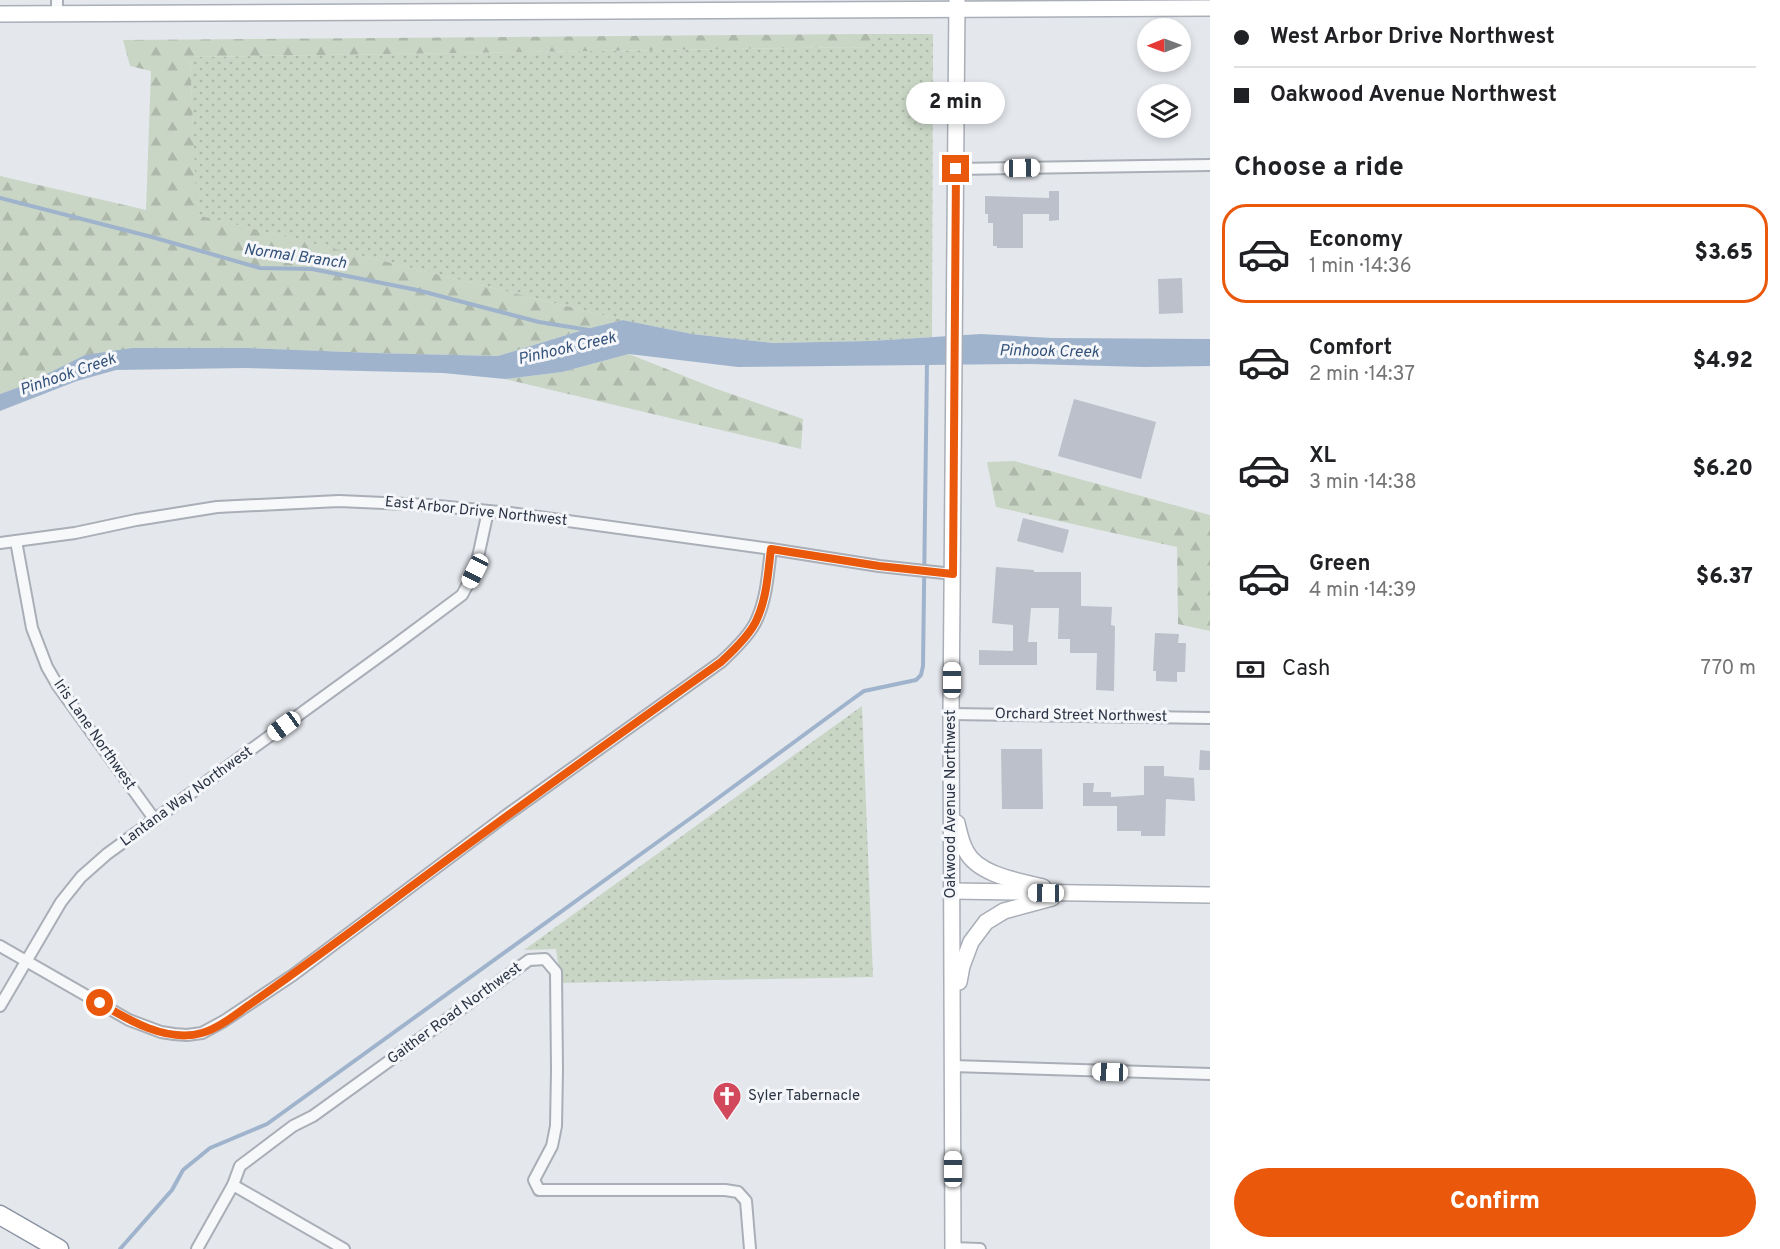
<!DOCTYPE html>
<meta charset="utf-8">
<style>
body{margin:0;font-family:Overpass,sans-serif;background:#f2f2f2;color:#202124;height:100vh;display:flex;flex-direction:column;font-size:22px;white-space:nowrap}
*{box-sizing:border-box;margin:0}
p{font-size:20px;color:#757577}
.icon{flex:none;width:33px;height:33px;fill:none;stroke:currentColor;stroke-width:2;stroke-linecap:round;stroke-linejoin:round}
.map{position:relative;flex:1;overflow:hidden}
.panel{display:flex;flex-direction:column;background:#fff;width:570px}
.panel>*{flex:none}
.top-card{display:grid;align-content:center;height:132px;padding:0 24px;background:#fff}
.needle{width:39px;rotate:269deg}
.fabs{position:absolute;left:1137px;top:18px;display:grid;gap:12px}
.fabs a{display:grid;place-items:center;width:54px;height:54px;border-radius:50%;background:#fff;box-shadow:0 3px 9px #0003;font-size:30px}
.end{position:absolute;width:27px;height:27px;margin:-14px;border:8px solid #ea580c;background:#fff;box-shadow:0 0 0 3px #fff}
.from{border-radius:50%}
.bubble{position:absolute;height:42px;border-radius:21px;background:#fff;box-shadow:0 3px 9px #0003;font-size:20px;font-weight:800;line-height:42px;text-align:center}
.car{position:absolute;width:18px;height:36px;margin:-18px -9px;border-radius:8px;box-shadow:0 0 4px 2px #0007;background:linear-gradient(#fff 24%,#345 0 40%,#fff 0 76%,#345 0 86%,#fff 0)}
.top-card b{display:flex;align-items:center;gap:21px;height:57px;font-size:22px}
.top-card b+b{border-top:2px solid #e0e0e0}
.top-card i{width:15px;height:15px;background:#202124}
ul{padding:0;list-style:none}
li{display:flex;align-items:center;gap:18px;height:99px;margin:0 12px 9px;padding:0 12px;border:3px solid transparent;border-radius:24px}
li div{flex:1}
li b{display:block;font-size:22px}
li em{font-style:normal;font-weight:800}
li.current{border-color:#ea580c}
li>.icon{width:54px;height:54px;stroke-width:1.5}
h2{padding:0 24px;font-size:27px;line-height:72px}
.pay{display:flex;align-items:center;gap:15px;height:66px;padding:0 24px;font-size:22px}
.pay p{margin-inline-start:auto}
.cta{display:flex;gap:12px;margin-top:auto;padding:12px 24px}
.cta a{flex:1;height:69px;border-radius:36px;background:#ea580c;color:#fff;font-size:24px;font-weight:800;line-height:69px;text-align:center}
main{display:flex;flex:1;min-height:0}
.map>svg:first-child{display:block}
.grass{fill:url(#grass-dots)}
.forest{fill:url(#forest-firs)}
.water{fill:#9fb4cc}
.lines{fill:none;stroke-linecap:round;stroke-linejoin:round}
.stream{stroke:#9fb4cc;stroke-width:4}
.building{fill:#bbc0ca}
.street-casing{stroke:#a9aeb7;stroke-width:14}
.secondary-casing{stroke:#a9aeb7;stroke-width:18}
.highway-casing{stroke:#8b94a3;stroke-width:21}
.street{stroke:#f7f8fa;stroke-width:10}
.secondary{stroke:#fff;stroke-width:15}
.highway{stroke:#fff;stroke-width:18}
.route{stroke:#ea580c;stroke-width:8}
.labels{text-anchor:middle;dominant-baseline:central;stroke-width:6;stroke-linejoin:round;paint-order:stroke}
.street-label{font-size:15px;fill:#2b3445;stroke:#f4f6f9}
.poi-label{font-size:15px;fill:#2b3445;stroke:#f4f6f9;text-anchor:start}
.water-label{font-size:16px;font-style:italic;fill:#34527a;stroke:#f4f6f9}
</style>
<main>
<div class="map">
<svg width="1210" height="1249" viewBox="0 0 1210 1249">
<defs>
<pattern id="grass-dots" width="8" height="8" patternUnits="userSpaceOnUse" patternTransform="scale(1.5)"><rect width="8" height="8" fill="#c9d6c5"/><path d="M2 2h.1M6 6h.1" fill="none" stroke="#adb8ab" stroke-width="1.8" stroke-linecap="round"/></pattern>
<pattern id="forest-firs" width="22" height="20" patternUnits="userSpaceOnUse" patternTransform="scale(1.5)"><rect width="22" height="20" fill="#c9d6c5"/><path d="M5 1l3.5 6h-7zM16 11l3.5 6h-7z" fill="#adb8ab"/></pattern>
</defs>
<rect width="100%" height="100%" fill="#e4e7ec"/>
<g class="grass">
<polygon points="871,34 933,34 932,337 870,341 773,343 692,334 623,320 196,215 190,57 868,47"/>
<polygon points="862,706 873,977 561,983 556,949 524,950"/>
</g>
<g class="forest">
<polygon points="871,34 869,47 190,57 197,215 623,320 586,329 498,356 374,353 248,348 132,348 0,394 0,176 146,210 151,71 130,66 123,40"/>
<polygon points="629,354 714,388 803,419 801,449 505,379 562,372"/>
<polygon points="1014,461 1210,515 1210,631 1178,624 1177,547 996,507 987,462"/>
</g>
<polygon class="water" points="623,320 692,334 773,343 870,341 981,334 1052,338 1210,339 1210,366 1144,367 1029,364 738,367 629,354 562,372 505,379 443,373 244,368 116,370 77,381 0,411 0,394 25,385 85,355 132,348 248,348 374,353 498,356 586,329"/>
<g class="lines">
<g class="stream">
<polyline points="0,198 152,237 260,268 312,269 417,290 539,322 589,330"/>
<polyline points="120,1249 172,1190 183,1170 210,1148 267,1124 695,815 850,701 864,691 916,680 921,675 923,666 927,361"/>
</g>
</g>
<g class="building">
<polygon points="1049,191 1059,191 1059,220 1049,221 1049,214 1023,214 1023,248 997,248 997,246 993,246 993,223 988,223 988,214 985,214 985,196 1049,198"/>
<polygon points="1182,278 1183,313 1159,314 1158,279"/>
<polygon points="1074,399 1156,422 1141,479 1058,456"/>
<polygon points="1023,518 1069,530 1063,553 1017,541"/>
<polygon points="996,567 1034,570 1034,572 1081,572 1081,606 1112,607 1111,625 1115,626 1114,691 1096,690 1097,653 1070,653 1070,639 1058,639 1059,608 1031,608 1028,642 1037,642 1037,665 979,665 979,650 1013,651 1013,625 992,623"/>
<polygon points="1155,633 1179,634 1178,643 1186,643 1185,672 1177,672 1177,682 1156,681 1156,671 1153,671"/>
<polygon points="1001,749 1042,749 1043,809 1002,809"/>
<polygon points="1200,750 1210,751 1210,770 1199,770"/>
<polygon points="1144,766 1164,766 1164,776 1194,778 1195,801 1166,799 1165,836 1141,836 1141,831 1117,831 1117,806 1083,806 1083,783 1094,783 1093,792 1111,792 1111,797 1144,795"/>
</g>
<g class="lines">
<g class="street-casing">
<g id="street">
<polyline points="57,13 57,0"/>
<polyline points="956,169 1210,165"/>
<polyline points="16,541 32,628 47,667 58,686 155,820"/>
<polyline points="0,543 75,533 136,520 217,507 339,501 428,505 510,513 771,549 879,566 953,574"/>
<polyline points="951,714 1210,718"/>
<path d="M0,946L129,1020L161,1032L174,1034L187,1035L202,1033L224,1021L293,975L504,817L721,662C733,651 751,634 757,619C767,597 768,572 771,549"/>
<polyline points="0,1006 61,902 81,877 107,854 395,645 462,595 475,571 488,511"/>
<polyline points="952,1066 1210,1074"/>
<polyline points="233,1185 344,1249"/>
<polyline points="953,1248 980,1249"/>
<polyline points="197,1249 233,1185 240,1166 293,1126 313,1116 529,960 545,959 556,972 557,1070 556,1126 552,1146 534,1180 539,1190 725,1190 738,1192 746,1201 750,1249"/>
</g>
</g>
<g class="secondary-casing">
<g id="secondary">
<polyline points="0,14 1210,8"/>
<path d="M957,823C959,832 961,842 966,851C978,875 1019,881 1043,887"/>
<polyline points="952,891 1210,895"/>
<polyline points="959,982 962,966 971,942 986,922 1004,911 1052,898"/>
<polyline points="953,1249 951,714 957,0"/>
</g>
</g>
<g class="highway-casing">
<polyline id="highway" points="0,1215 59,1249"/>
</g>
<use href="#street" class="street"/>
<use href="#secondary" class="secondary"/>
<use href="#highway" class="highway"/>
</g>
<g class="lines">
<path class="route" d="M100,1003C128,1020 167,1043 202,1033C220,1028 237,1013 252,1003C293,974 333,945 373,915C488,829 604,745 721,662C733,651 751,634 757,619C767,597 768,572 771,549L879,566L953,574L956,169"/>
</g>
<defs>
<g id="church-pin" transform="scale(1.5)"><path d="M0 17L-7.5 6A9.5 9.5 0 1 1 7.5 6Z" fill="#d1495b" stroke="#f4f6f9"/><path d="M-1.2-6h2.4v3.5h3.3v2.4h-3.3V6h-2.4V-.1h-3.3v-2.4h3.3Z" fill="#fff"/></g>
</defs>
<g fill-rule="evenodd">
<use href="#church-pin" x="727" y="1096"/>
</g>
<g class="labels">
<g class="street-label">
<text transform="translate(476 512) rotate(6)">East Arbor Drive Northwest</text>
<text transform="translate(1081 716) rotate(1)">Orchard Street Northwest</text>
<text transform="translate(94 735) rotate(55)">Iris Lane Northwest</text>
<text transform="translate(187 797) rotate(-36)">Lantana Way Northwest</text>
<text transform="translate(951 804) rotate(-90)">Oakwood Avenue Northwest</text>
<text transform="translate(455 1014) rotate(-36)">Gaither Road Northwest</text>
</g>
<g class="poi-label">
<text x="748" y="1096">Syler Tabernacle</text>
</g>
<g class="water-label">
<text transform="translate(295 257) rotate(8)">Normal Branch</text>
<text transform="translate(567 349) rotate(-13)">Pinhook Creek</text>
<text transform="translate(1049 352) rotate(1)">Pinhook Creek</text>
<text transform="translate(68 375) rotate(-19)">Pinhook Creek</text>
</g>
</g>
</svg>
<div class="fabs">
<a><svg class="needle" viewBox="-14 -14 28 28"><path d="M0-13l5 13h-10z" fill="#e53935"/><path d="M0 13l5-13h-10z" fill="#757577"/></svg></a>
<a><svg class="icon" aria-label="layers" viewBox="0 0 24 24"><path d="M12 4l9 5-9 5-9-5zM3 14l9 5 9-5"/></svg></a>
</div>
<i class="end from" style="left:100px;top:1003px"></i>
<i class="end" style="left:956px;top:169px"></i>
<div class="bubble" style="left:906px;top:82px;width:99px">2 min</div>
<i class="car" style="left:1022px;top:168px;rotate:89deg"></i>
<i class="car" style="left:475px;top:571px;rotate:207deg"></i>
<i class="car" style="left:952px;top:680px;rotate:0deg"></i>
<i class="car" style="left:284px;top:726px;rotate:234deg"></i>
<i class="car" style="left:1046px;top:893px;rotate:271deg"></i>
<i class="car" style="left:1110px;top:1072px;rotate:272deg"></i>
<i class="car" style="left:953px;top:1169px;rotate:0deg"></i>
</div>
<section class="panel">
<div class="top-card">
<b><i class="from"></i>West Arbor Drive Northwest</b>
<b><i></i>Oakwood Avenue Northwest</b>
</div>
<h2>Choose a ride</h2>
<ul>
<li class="current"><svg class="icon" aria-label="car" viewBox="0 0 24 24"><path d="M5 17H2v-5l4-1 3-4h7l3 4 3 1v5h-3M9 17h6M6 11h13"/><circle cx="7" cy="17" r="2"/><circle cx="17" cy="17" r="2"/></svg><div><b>Economy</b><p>1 min · 14:36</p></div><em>$3.65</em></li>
<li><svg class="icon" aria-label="car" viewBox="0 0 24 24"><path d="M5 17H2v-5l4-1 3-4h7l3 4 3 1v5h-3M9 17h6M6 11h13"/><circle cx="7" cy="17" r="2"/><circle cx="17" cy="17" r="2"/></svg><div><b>Comfort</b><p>2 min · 14:37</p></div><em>$4.92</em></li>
<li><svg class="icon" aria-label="car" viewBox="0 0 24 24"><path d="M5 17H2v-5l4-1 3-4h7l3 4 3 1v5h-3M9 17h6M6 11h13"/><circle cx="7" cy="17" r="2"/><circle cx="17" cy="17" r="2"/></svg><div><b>XL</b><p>3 min · 14:38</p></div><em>$6.20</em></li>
<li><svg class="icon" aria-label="car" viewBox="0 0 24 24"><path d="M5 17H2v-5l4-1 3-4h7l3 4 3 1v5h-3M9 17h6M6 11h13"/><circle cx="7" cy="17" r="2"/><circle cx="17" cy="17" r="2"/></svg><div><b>Green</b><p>4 min · 14:39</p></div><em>$6.37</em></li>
</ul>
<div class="pay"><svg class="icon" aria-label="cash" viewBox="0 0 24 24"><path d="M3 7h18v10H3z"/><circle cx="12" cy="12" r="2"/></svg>Cash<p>770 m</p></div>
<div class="cta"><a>Confirm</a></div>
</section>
</main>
